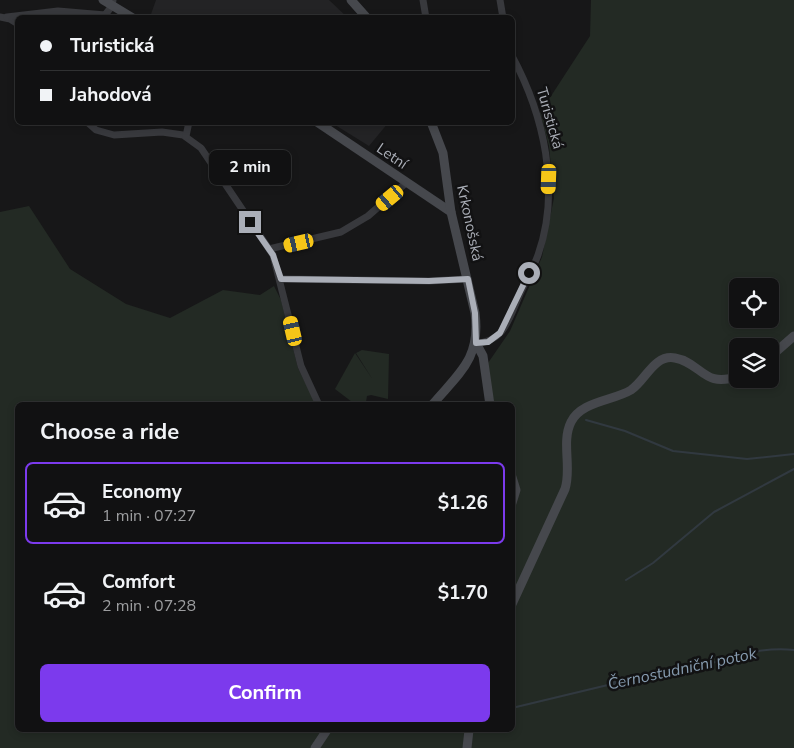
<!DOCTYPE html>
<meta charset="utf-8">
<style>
body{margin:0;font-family:"Nunito Sans",sans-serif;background:#1e1f20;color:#f1f3f6;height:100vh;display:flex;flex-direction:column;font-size:19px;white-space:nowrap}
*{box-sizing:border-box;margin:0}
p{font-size:16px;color:#9c9d9f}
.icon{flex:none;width:28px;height:28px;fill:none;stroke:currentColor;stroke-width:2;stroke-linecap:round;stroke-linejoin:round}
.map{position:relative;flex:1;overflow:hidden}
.sheet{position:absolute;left:15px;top:402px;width:500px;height:330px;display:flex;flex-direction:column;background:#111112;border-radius:8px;box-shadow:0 2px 8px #0003,0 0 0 1px #303132}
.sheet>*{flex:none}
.hud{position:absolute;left:15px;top:15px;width:500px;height:110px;border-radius:8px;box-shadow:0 2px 8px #0003,0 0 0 1px #303132;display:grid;align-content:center;height:110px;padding:0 25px;background:#111112}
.buttons{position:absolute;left:729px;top:278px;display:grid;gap:10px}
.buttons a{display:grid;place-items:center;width:50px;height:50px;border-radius:8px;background:#111112;box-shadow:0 2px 8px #0003,0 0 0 1px #303132;font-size:25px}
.end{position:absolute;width:22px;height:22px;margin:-11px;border:6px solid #aaaeb7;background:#111;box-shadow:0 0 0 2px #111}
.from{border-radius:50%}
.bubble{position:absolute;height:35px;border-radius:8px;background:#111112;box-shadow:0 2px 8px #0003,0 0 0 1px #303132;font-size:16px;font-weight:700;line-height:35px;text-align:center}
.car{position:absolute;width:15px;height:30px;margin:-15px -8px;border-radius:6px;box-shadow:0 0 4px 1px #0007;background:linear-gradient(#f5c518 24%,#345 0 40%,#f5c518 0 76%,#345 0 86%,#f5c518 0)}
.hud b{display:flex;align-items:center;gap:18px;height:48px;font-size:19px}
.hud b+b{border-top:1px solid #303132}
.hud i{width:12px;height:12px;background:#f1f3f6}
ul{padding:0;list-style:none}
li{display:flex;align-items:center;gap:15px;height:82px;margin:0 10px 8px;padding:0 15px;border:2px solid transparent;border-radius:8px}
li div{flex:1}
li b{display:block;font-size:19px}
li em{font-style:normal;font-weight:700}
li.selected{border-color:#7c3aed}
li>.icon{width:45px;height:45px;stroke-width:1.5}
h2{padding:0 25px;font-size:22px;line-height:60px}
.action{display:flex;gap:10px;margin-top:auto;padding:10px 25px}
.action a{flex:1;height:58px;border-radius:8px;background:#7c3aed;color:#fff;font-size:20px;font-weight:700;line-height:58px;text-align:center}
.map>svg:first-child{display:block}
.built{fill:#232325}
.green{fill:#232a24;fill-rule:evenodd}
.water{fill:#313940}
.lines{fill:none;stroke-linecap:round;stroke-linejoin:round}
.stream{stroke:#313940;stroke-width:2}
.street{stroke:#38393d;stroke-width:7}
.secondary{stroke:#46484d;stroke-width:9}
.route{stroke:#aaaeb7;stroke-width:6}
.labels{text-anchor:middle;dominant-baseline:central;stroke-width:5;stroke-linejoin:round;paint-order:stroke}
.street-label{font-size:15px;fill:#aaaeb7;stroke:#121213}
.water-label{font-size:16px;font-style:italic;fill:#859aae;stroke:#121213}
</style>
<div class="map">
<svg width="794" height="748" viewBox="0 0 794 748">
<rect width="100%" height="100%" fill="#171718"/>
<g class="built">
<polygon points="156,0 329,0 347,17 150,17"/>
<polygon points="332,123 388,123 369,146"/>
</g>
<g class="green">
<path d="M591,0H794V748H0V212L29,206L70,269L126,304L170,318L223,290L260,295L274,286L281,300L298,368L314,400L312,405H18V730H512V405H493L488,363L510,331L542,257L554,198L549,146L540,113L590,36ZM738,286H770V319H738ZM738,346H770V379H738Z"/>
<polygon points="362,350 389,354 388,399 371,395 367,396 366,402 373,405 356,405 335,389 355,353 373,380 356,353"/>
</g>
<circle class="water" cx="618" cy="683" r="7"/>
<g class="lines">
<g class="stream">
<polyline points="586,420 625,431 673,451 747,459 794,454"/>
<polyline points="626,580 653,563 714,512 794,469"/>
<path d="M624,682C648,679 670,675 693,669C727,659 757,646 794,650"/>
<polyline points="512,708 612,684"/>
</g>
<g class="street">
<polyline points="423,0 426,18"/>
<polyline points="500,0 503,18"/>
<polyline points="0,17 10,19 18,24"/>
<polyline points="7,17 58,11 105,15 112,6 113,0"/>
<polyline points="87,122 96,130 114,135 162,132 183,135 201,148 273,255 301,366 319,405"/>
<polyline points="186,136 189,122"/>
<polyline points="269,249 341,232 368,216 407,182"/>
<polyline points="281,279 429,281 468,279"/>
<path d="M476,343C504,342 509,319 519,296C525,282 533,269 538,255C561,190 544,115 512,56"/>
</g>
<g class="secondary">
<polyline points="103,0 133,18"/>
<polyline points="351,0 367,18"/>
<polyline points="317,122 451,212"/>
<path d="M431,122L443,153L451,212L475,313C481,359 459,373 432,405"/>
<polyline points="476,343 483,356 490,405"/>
<polyline points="770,357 794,336"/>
<polyline points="512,477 516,490 512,503"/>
<path d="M512,604L565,489C572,468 561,442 571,422C581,401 613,401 631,390C646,380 654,354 675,358C702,363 704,389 738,376"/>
<polyline points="315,748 327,730"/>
<polyline points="467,748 469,730"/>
</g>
</g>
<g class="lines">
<polyline class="route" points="250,222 273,255 281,279 429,281 468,279 475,313 476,343 488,342 500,333 529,273"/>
</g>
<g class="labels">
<g class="street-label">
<text transform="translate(550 118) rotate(74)">Turistická</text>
<text transform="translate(392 156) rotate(34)">Letní</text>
<text transform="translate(470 223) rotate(78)">Krkonošská</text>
</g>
<g class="water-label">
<text transform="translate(682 669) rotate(-12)">Černostudniční potok</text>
</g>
</g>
</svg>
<div class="buttons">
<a><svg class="icon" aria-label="locate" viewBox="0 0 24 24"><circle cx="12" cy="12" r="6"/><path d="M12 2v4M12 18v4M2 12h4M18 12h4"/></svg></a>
<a><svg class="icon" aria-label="layers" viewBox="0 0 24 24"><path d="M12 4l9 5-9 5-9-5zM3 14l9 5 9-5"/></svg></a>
</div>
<i class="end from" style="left:529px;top:273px"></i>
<i class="end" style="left:250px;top:222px"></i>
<div class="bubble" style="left:209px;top:150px;width:82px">2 min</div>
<i class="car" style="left:549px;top:179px;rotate:182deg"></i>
<i class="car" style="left:390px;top:198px;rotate:230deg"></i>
<i class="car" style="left:299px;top:243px;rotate:257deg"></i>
<i class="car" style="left:293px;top:331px;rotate:347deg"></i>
<div class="hud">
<b><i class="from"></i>Turistická</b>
<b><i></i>Jahodová</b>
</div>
<section class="sheet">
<h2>Choose a ride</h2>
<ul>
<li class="selected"><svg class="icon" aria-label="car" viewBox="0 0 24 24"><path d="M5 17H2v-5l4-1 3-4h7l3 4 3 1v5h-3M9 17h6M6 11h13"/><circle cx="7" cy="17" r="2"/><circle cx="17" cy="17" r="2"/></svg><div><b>Economy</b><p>1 min · 07:27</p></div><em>$1.26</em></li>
<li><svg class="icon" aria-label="car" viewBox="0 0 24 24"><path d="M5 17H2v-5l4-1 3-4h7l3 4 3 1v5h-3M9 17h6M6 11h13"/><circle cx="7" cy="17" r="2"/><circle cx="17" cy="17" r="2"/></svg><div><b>Comfort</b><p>2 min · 07:28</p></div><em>$1.70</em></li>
</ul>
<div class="action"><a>Confirm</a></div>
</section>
</div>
